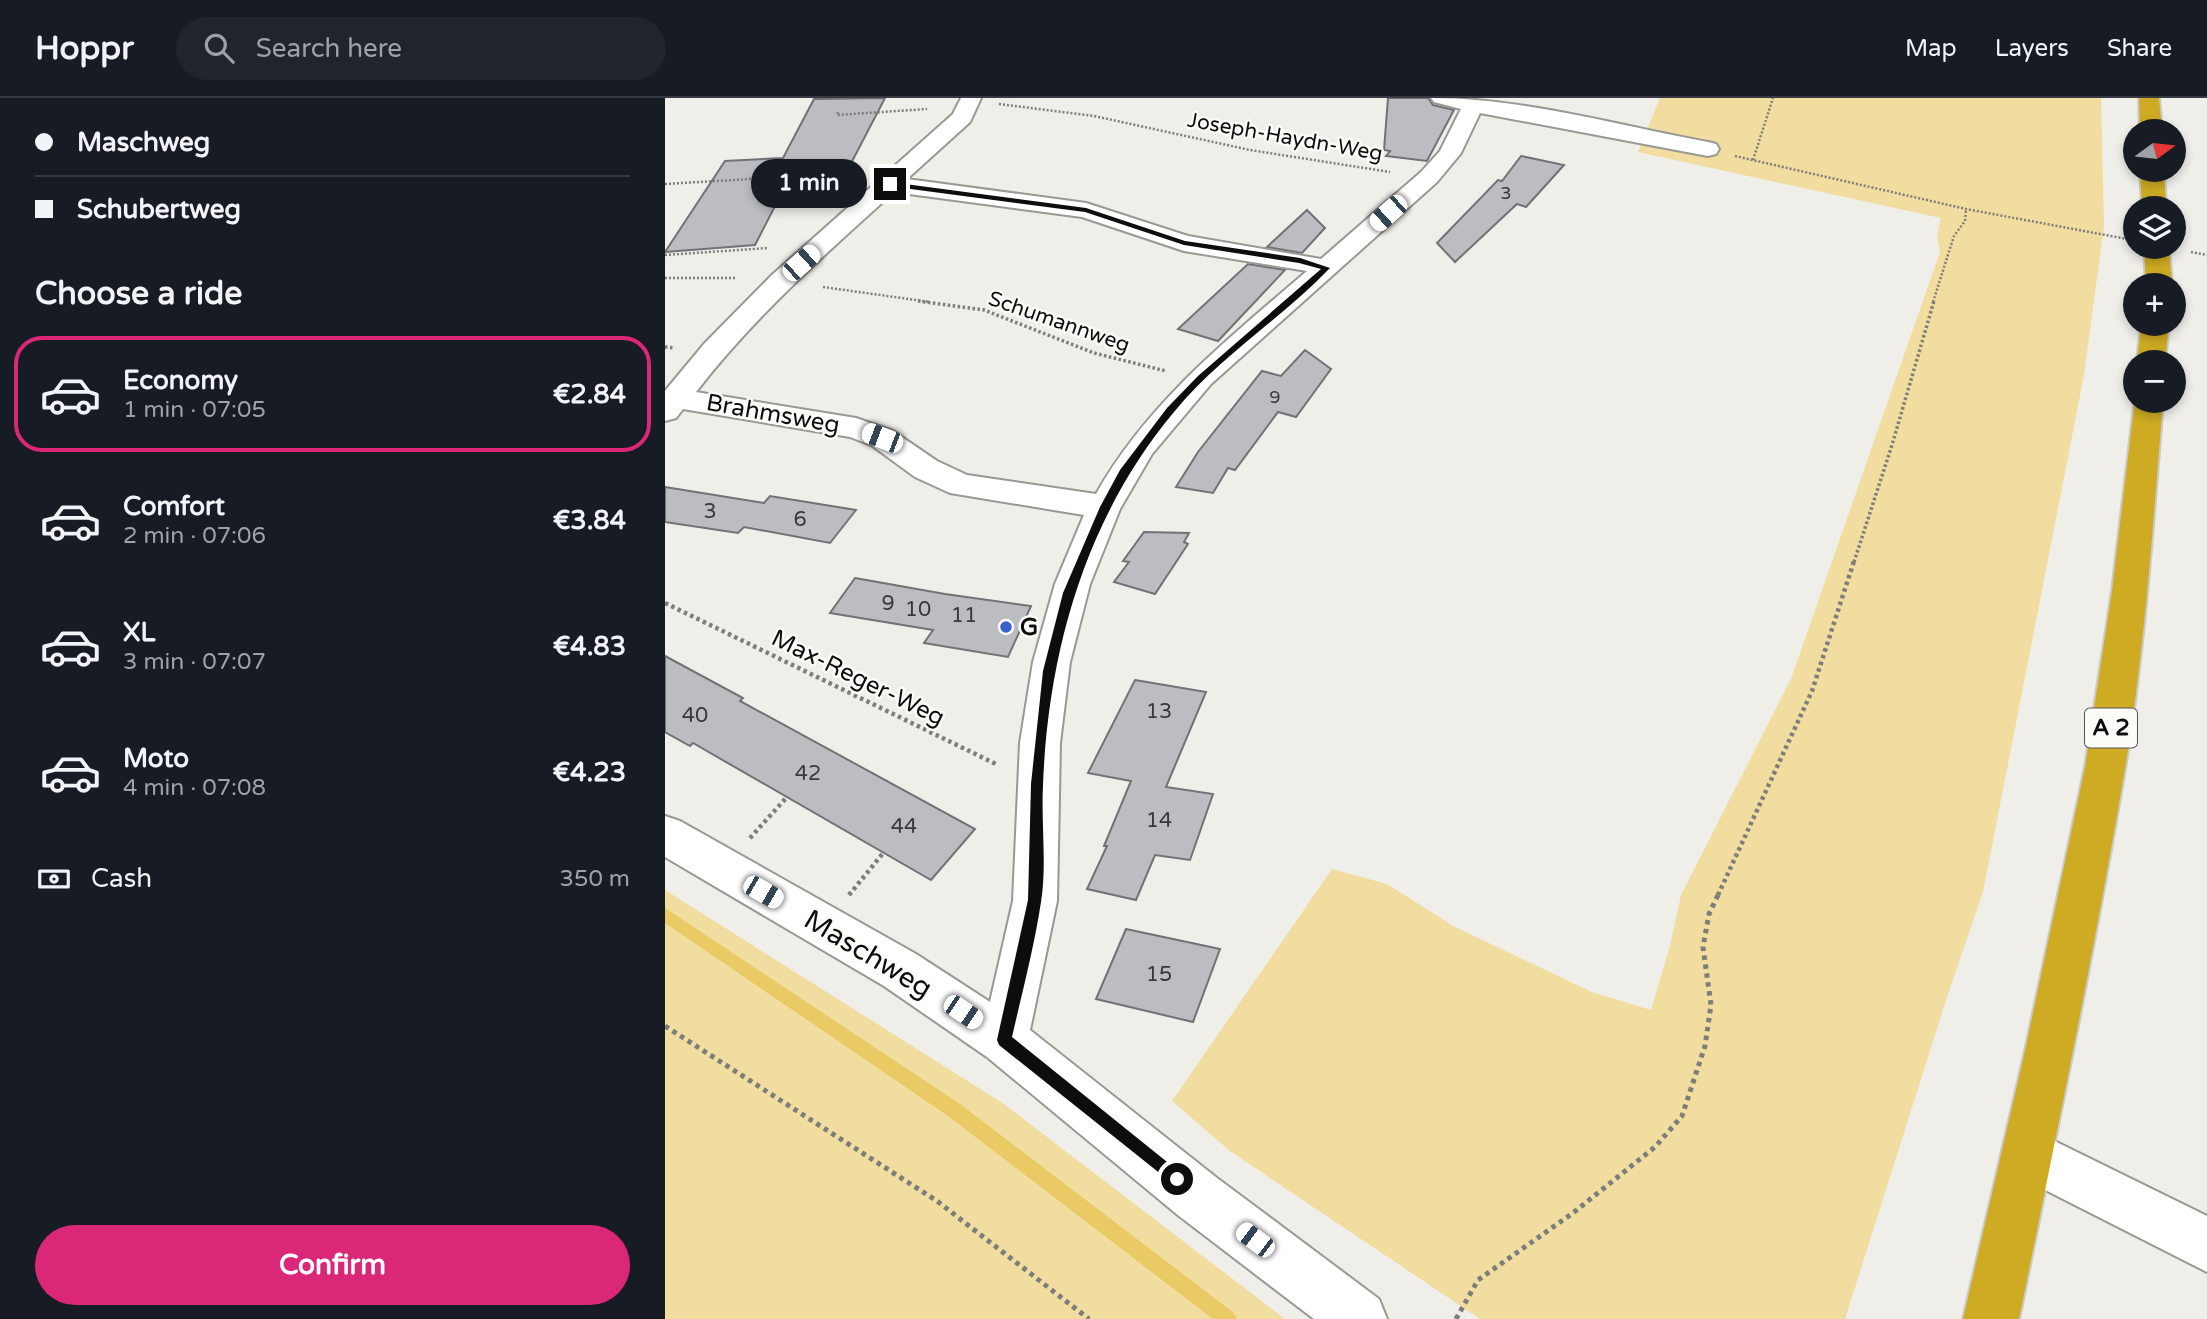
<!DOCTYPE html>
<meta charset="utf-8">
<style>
body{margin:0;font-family:"Varela Round",sans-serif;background:#20242c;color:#f1f3f6;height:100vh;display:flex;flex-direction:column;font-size:26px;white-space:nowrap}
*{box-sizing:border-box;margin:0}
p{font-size:23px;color:#9ea1a6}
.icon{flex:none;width:38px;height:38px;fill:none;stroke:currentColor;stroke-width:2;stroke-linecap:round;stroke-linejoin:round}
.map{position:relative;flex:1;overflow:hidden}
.details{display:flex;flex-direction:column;background:#171b24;width:665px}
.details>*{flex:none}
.hud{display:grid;align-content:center;height:154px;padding:0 35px;background:#171b24}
.needle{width:46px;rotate:75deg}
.tools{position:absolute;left:1458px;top:21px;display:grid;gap:14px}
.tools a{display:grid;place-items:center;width:63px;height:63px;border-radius:50%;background:#171b24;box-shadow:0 4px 10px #0003;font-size:35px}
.end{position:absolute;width:32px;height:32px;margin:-16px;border:9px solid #0d0d0b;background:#fff;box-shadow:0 0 0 4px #fff}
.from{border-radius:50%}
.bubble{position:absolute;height:49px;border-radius:24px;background:#171b24;box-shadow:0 4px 10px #0003;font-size:23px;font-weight:800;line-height:49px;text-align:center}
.car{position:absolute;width:21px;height:42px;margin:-21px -10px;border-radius:9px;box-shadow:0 0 5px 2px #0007;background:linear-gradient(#fff 24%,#345 0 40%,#fff 0 76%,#345 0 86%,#fff 0)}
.hud b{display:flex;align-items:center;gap:24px;height:66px;font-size:26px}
.hud b+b{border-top:2px solid #363941}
.hud i{width:18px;height:18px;background:#f1f3f6}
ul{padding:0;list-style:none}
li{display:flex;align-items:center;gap:21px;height:116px;margin:0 14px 10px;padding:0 21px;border:4px solid transparent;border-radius:28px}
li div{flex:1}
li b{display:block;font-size:26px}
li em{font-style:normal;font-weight:800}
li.active{border-color:#db2777}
li>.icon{width:63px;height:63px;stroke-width:1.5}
h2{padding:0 35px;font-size:32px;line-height:84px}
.pay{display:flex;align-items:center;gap:18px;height:77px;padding:0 35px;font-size:26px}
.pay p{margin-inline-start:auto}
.primary-button{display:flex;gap:14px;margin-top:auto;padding:14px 35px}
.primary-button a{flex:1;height:80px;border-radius:42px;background:#db2777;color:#fff;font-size:28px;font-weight:800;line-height:80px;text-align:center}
header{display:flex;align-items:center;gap:42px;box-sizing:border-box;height:98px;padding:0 35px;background:#171b24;border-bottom:2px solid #363941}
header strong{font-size:33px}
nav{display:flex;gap:38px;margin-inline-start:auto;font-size:24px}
.search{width:490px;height:63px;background:#20242c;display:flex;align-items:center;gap:18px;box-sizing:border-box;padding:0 24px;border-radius:38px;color:#9ea1a6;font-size:26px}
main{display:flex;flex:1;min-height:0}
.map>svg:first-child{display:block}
.green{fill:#f1dd9f}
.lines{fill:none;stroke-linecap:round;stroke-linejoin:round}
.stream{fill:#e9ca65;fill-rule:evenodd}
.building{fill:#bbbdc1;stroke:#707276;stroke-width:2}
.minor-casing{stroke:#999893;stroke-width:4}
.highway-casing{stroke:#cacac9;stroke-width:4}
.path-far3{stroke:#7e7d7a;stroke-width:2.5;stroke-dasharray:2 2;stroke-linecap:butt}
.path-far2{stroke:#7e7d7a;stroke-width:3.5;stroke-dasharray:2.5 2.5;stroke-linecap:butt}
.path-far1{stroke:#7e7d7a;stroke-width:4.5;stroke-dasharray:3.5 3.5;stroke-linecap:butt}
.path{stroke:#7e7d7a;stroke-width:5;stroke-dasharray:4.5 4.5;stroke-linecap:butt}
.minor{fill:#fff;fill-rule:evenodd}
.highway{fill:#ceab23;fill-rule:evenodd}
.route{fill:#0d0d0b}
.poi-dot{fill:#3760d1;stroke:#fdfbf7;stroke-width:2.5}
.labels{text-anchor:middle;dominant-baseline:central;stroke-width:5;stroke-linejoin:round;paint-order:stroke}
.far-number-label{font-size:18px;fill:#383938}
.far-street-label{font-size:21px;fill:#0d0d0b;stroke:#fdfbf7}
.number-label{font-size:21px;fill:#383938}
.shield{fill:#fdfbf7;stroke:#555452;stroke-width:2}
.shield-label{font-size:23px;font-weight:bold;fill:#0d0d0b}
.street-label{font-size:24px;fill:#0d0d0b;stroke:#fdfbf7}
.poi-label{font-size:24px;font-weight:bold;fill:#0d0d0b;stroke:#fdfbf7;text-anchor:start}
.near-street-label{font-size:28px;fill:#0d0d0b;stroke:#fdfbf7}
</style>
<header>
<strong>Hoppr</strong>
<div class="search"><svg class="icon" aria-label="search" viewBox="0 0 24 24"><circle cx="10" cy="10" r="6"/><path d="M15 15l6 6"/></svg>Search here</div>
<nav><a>Map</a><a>Layers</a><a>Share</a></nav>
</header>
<main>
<section class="details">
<div class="hud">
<b><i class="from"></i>Maschweg</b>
<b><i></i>Schubertweg</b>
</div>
<h2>Choose a ride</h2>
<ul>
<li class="active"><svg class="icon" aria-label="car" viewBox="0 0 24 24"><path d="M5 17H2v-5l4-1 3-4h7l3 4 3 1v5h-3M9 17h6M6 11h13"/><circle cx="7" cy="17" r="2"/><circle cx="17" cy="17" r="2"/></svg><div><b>Economy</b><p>1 min · 07:05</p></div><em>€2.84</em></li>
<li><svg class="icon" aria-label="car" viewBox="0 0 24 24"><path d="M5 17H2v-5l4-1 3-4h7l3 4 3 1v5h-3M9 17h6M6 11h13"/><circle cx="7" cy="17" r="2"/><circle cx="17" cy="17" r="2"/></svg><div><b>Comfort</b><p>2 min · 07:06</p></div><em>€3.84</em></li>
<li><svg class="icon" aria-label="car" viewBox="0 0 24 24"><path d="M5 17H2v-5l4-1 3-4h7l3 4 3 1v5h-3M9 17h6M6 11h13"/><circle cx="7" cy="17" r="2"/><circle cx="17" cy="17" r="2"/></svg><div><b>XL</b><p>3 min · 07:07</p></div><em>€4.83</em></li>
<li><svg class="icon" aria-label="car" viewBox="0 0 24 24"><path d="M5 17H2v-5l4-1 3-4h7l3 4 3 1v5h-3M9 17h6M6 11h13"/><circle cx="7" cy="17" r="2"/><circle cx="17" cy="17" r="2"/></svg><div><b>Moto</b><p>4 min · 07:08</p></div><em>€4.23</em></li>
</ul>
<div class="pay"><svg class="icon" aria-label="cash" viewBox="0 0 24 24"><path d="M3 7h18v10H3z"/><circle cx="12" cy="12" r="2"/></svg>Cash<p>350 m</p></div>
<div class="primary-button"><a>Confirm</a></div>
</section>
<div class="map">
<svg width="1542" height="1221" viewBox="0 0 1542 1221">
<rect width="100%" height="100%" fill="#efeee9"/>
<g class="green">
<polygon points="995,0 1436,0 1439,128 1419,277 1318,794 1282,899 1180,1221 815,1221 565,1053 507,1003 667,771 722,786 790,829 927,894 986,912 1005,848 1016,797 1126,581 1275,154 1272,138 1276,120 973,54"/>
<polygon points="0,792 339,1006 620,1221 0,1221"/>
</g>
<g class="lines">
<polygon class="stream" points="0,810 295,1006 569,1215 572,1221 548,1221 283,1018 0,825"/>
</g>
<g class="building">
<polygon points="220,0 181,75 126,77 90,147 0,154 60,63 118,60 149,1"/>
<polygon points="723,0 763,0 768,7 789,12 762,63 721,58 725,53 719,52"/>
<polygon points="856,58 899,67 861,109 852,106 790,164 772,145 833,82 837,83"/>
<polygon points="642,112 660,130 637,155 602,149"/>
<polygon points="583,166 620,172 553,243 513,231"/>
<polygon points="640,252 666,271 631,319 613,314 570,372 563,370 548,395 511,389 533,354 597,273 616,278"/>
<polygon points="0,389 99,405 105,398 191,412 165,445 79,429 73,435 0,424"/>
<polygon points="479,434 524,435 519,444 523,446 490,496 449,484 464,464 458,463"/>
<polygon points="190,480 280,496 366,508 343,559 259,545 268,532 165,515"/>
<polygon points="0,558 78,600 75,603 310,731 266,782 28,645 25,648 0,634"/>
<polygon points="470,582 541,594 501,689 548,696 525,762 490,757 471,802 422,791 442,748 439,748 466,683 423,675"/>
<polygon points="461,831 555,851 528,924 431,901"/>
</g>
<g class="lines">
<g class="minor-casing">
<g id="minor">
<path d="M296,0H316L305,24L242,81L421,105L523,138L656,161L756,74L775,53L796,11L769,4L766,0C858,0 952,27 1043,44L1051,46L1054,51L1051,56L1043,58L815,15L796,55L772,84L546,286L487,356L455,411L425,486L405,564L395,645L392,803L365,932L552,1080L714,1201L722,1221H649L514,1118L322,959L219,888L0,759V718L15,723L251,856L325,904L348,803L355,645L368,564L390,486L419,417L285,395L250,379L206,347L185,339L18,311L11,320L0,323V293L39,246L107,177L288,16ZM229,94L417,119L519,153L642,173C563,241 483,304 431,396L302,377L272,363L228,333L191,320L31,294C89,219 159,157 229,94Z"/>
<polygon points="1363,1030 1542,1118 1542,1174 1345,1074 1337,1056 1345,1038"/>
</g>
</g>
<g class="highway-casing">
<g id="highway">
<polygon points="1474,0 1494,0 1497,33 1475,33"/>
<polygon points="1475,72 1499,72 1501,110 1477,110"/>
<polygon points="1479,149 1504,149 1507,187 1481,187"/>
<polygon points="1476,226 1504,226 1500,264 1472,264"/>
<path d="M1470,300V303H1498C1488,426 1480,549 1460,671C1429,855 1391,1038 1354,1221H1298L1360,953L1420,669L1447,493Z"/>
</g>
</g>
<g class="path-far3">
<polyline points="334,6 429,18 585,52 725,74"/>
<polyline points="173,14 172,17 262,11"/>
<polyline points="1070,58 1301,111 1462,141"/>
<polyline points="1088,62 1108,0"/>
<polyline points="0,86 188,75"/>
<polyline points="1526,154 1542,157"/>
<polyline points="0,157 103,150"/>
<polyline points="0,180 72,180"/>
<polyline points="158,189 265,204"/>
<polyline points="1268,204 1289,138 1300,123 1301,111"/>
</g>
<g class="path-far2">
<polyline points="253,203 319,212 429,255 501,273"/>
<polyline points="0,249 10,250"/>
<polyline points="1189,464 1227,347 1269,203"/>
</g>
<g class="path-far1">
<polyline points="0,505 333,667"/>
<polyline points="85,740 122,699"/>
<polyline points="184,797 219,754"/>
<polyline points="1053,797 1147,593 1189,463"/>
</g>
<g class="path">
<polyline points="0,928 272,1103 424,1221"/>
<polyline points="791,1221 813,1182 908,1115 990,1049 1017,1018 1040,948 1046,907 1038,849 1044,816 1054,795"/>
</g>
<use href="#minor" class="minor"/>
<use href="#highway" class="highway"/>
</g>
<path class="route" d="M225,84L421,110L520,143L635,160L665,170C616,221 554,259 509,314C421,419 383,553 378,687C376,726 382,767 376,804C369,850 357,895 347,939L517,1076L520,1081L517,1087L512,1089L334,947L332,942L363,802L366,686L378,573L398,495L435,409L455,372L502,310L533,278L656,171L634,165L519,147L420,114L223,88Z"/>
<circle class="poi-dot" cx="341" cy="529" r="7"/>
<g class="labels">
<g class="far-number-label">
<text x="841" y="95">3</text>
<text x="610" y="299">9</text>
</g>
<g class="far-street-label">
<text transform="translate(620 39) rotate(10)">Joseph-Haydn-Weg</text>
<text transform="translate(394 224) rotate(19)">Schumannweg</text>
</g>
<g class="number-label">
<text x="45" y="413">3</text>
<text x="135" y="421">6</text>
<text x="223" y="505">9</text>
<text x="253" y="511">10</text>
<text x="299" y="517">11</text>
<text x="494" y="613">13</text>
<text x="30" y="617">40</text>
<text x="143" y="675">42</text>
<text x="494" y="722">14</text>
<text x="239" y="728">44</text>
<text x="494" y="876">15</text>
</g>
<rect class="shield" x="1420" y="610.5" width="52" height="39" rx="5"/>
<g class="shield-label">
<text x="1446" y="630">A 2</text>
</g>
<g class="street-label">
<text transform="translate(108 316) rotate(10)">Brahmsweg</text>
<text transform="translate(193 580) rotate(26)">Max-Reger-Weg</text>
</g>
<g class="poi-label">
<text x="355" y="529">G</text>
</g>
<g class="near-street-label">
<text transform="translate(203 856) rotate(31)">Maschweg</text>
</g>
</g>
</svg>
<div class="tools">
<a><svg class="needle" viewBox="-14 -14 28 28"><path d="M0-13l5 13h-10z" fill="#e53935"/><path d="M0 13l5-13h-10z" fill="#9ea1a6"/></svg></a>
<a><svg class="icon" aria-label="layers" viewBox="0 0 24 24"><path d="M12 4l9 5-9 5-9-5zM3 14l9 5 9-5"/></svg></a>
<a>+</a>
<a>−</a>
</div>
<i class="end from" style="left:512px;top:1081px"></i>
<i class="end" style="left:225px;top:86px"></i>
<div class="bubble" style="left:86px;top:61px;width:116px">1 min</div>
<i class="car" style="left:723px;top:115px;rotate:228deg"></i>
<i class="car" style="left:136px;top:165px;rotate:48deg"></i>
<i class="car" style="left:217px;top:340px;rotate:291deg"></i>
<i class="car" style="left:98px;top:794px;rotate:120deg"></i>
<i class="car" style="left:298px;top:914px;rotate:124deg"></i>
<i class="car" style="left:590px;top:1142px;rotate:307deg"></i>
</div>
</main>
